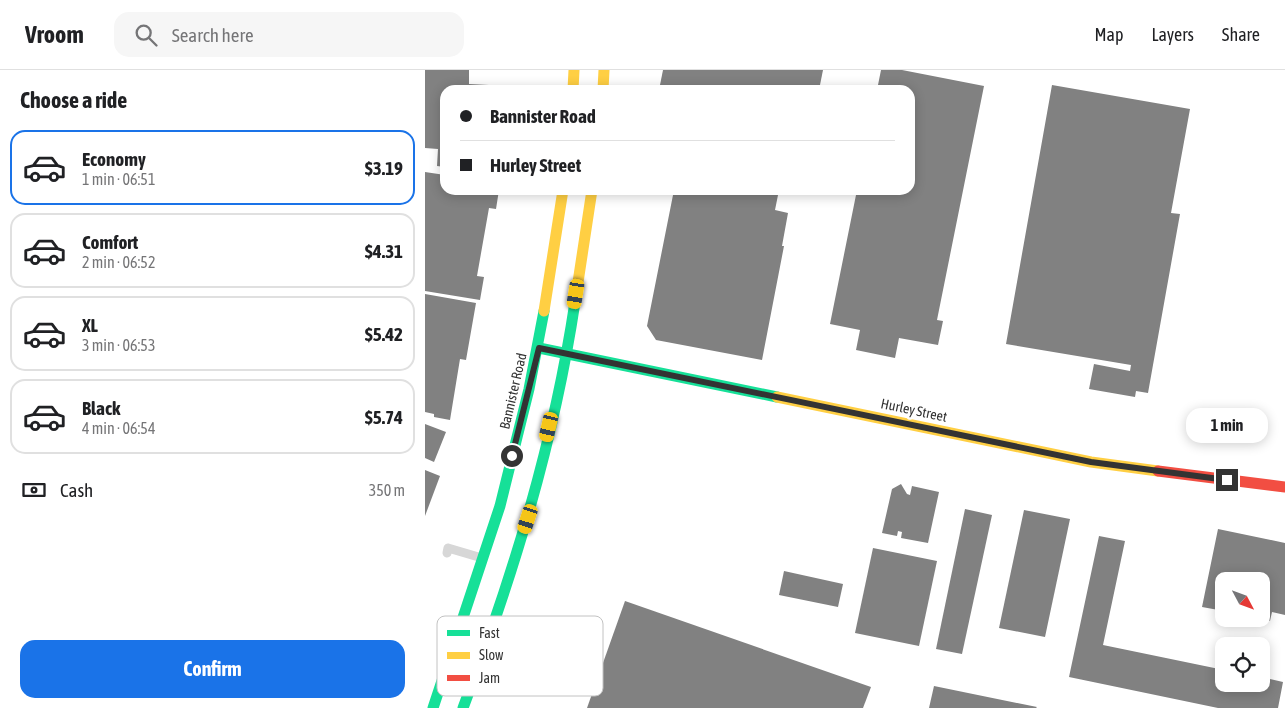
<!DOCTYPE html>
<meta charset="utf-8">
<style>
body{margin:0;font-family:"Asap Condensed",sans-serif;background:#f6f6f6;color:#202124;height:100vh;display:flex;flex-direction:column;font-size:19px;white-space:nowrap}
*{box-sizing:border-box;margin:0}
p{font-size:16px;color:#757577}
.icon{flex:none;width:28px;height:28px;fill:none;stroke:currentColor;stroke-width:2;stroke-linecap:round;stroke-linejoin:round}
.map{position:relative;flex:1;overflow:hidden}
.panel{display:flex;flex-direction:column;background:#fff;width:425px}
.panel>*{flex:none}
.guide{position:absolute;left:15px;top:15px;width:475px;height:110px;border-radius:15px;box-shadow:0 2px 12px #0003;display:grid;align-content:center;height:110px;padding:0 20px;background:#fff}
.needle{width:32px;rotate:131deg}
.fabs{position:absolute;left:790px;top:502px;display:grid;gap:10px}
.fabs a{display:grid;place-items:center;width:55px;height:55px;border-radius:10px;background:#fff;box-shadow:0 2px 12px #0003;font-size:25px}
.end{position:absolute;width:22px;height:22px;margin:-11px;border:6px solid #333;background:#fff;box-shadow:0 0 0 2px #fff}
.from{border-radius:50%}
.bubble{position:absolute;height:35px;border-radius:15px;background:#fff;box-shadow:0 2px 12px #0003;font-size:16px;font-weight:700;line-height:35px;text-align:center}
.car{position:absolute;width:15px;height:30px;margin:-15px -8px;border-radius:6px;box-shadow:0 0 4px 1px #0007;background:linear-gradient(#f5c518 24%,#345 0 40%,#f5c518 0 76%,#345 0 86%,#f5c518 0)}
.guide b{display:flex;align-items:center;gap:18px;height:48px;font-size:19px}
.guide b+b{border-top:1px solid #e0e0e0}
.guide i{width:12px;height:12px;background:#202124}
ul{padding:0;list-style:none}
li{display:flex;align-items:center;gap:15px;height:75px;margin:0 10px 8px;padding:0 10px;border:2px solid #e0e0e0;border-radius:15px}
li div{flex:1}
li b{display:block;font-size:19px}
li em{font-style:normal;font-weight:700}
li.selected{border-color:#1a73e8}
li>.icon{width:45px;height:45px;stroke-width:1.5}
h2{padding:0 20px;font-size:22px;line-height:60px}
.pay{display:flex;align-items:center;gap:12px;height:55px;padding:0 20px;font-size:19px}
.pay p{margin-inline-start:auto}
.primary-button{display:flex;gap:10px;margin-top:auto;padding:10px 20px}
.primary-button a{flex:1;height:58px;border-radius:15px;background:#1a73e8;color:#fff;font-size:20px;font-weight:700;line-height:58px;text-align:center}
header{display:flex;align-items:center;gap:30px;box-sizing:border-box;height:70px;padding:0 25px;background:#fff;border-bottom:1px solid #e0e0e0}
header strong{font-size:24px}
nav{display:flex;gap:28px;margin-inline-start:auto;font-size:18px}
.search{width:350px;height:45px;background:#f6f6f6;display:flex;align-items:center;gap:12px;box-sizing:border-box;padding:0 18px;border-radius:15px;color:#757577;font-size:19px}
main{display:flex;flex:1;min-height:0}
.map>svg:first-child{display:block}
.building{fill:#818181}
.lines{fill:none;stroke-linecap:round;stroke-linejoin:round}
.lane{stroke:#d7d7d7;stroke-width:9}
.fast{stroke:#16e098;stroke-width:11}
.slow{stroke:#ffcf43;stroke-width:11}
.jam{stroke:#f24e42;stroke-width:11}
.route{stroke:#333;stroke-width:6}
.labels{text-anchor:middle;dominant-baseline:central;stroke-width:5;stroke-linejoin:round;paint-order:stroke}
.street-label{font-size:14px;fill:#333;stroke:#fff}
.key{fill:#fff;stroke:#c2c2c2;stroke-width:1}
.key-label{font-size:14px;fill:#333}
</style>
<header>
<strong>Vroom</strong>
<div class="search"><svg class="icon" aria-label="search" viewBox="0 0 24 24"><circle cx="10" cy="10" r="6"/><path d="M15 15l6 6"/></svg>Search here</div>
<nav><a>Map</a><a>Layers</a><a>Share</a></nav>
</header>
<main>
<section class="panel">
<h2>Choose a ride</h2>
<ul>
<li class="selected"><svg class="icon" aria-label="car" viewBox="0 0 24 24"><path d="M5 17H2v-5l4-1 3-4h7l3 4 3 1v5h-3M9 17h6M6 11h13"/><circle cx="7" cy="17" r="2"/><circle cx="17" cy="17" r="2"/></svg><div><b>Economy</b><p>1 min · 06:51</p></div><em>$3.19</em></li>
<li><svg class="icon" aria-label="car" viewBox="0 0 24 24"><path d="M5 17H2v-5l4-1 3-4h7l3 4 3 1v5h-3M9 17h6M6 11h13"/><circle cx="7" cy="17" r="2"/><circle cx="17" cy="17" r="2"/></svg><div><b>Comfort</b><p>2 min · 06:52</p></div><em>$4.31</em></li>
<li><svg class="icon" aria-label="car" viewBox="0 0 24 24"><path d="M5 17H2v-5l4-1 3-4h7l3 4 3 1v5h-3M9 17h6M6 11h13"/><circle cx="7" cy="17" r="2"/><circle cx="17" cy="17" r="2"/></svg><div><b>XL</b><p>3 min · 06:53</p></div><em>$5.42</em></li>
<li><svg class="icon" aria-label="car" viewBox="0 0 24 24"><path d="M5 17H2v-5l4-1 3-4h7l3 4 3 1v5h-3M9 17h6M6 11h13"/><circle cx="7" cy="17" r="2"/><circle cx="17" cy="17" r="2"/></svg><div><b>Black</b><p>4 min · 06:54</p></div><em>$5.74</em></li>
</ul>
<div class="pay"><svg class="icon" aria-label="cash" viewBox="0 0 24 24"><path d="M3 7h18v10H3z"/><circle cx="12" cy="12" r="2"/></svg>Cash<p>350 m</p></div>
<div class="primary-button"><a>Confirm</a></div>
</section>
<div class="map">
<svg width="860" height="638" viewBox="0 0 860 638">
<rect width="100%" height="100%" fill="#fff"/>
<g class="building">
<polygon points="0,0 44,0 44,14 84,16 84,20 20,20 20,97 12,96 13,79 0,78"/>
<polygon points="238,0 398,0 394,20 234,20"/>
<polygon points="456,0 477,0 559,16 512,250 518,251 513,275 474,268 470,288 431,280 435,260 405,254 432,120 485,120 485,20 452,20"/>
<polygon points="627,15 765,39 746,143 755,144 723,323 711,321 710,327 664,319 669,294 705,301 706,295 581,274"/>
<polygon points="0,102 20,105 20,120 74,120 71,139 64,138 52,206 59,207 55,230 0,221"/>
<polygon points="249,120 354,120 350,140 363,143 357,176 359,176 337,290 231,270 222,256"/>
<polygon points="0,224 51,233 41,290 35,289 25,350 9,347 9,344 0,342"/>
<polygon points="0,354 21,362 9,392 0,388"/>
<polygon points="0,400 15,406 0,446"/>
<polygon points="476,414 482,424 485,425 487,416 514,422 503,473 476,468 477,462 473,461 472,466 457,463 467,419"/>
<polygon points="540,439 567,445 537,584 511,579"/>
<polygon points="599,440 645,449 620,567 574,558"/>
<polygon points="793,459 860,473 860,545 847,542 845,551 836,549 836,511 799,511 799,541 777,537"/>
<polygon points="674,466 700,471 678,575 799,600 799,614 836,614 836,607 858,612 853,638 793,638 644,607"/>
<polygon points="448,478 512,491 494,576 430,563"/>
<polygon points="359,501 418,514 413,537 354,525"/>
<polygon points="200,531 446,617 438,638 162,638"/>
<polygon points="509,616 612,637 611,638 504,638"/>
</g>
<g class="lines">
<polyline class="lane" points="22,483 23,478 57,488"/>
<g class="fast">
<polyline points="114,278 352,327"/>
<polyline points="8,638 75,436 104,319 119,241"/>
<path d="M38,638C88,506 129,372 150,232"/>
</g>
<g class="slow">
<polyline points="148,20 149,0"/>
<polyline points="178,20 179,0"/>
<polyline points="150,232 167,120"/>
<polyline points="119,241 138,120"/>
<polyline points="352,327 666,392 733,401"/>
</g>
<polyline class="jam" points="733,401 860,417"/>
</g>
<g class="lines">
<polyline class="route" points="87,386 114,278 666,392 802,410"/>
</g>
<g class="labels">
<g class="street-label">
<text transform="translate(88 321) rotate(-77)">Bannister Road</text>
<text transform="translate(489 340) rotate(12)">Hurley Street</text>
</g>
</g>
<rect x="12" y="546" width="166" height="80" rx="8" class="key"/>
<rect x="22" y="560" width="23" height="6" fill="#16e098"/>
<rect x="22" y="582" width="23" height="7" fill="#ffcf43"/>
<rect x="22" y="605" width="23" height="6" fill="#f24e42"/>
<g class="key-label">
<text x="54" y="568">Fast</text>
<text x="54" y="590">Slow</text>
<text x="54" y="613">Jam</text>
</g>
</svg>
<div class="fabs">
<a><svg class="needle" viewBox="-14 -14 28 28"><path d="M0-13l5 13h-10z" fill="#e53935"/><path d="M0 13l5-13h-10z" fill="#757577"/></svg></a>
<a><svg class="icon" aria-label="locate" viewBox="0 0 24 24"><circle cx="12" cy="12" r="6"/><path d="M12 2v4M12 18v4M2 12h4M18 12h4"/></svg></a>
</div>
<i class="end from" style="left:87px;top:386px"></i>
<i class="end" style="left:802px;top:410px"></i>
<div class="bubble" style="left:761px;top:338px;width:82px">1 min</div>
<i class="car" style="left:151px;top:224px;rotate:189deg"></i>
<i class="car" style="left:124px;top:357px;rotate:193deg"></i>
<i class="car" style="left:103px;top:449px;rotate:198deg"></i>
<div class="guide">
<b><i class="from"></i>Bannister Road</b>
<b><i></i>Hurley Street</b>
</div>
</div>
</main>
